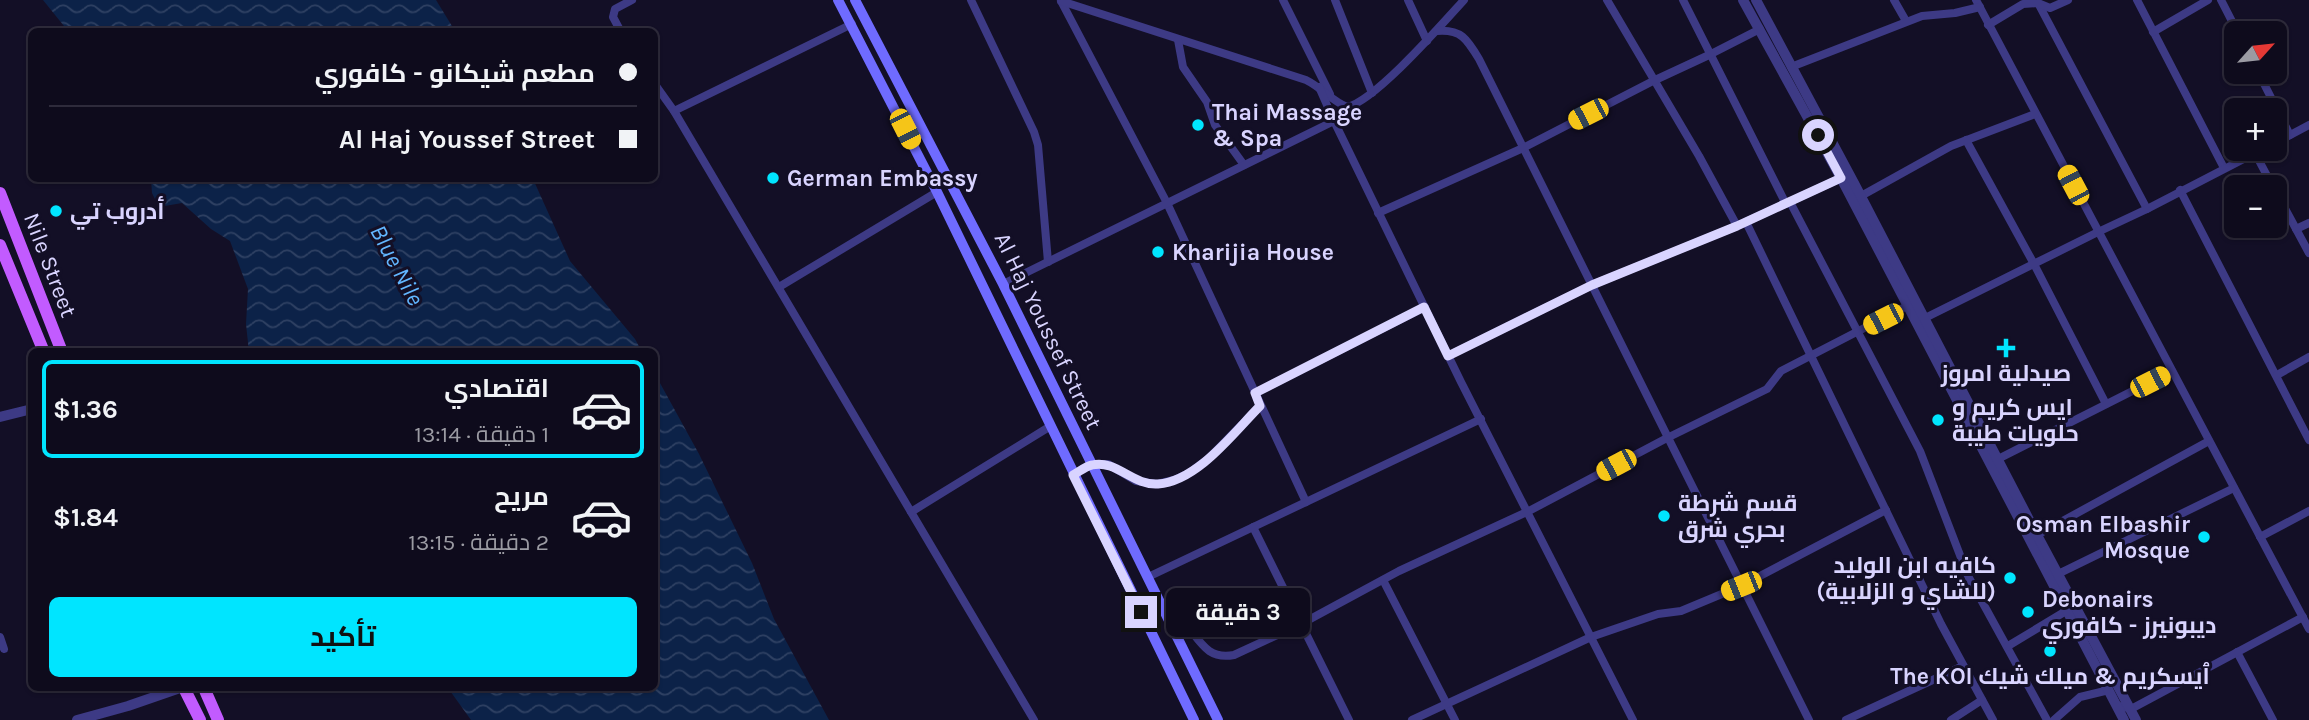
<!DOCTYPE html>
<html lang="ar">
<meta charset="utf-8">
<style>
body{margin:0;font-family:Karla,Cairo,sans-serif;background:#171425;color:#f1f3f6;direction:rtl;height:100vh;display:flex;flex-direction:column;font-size:26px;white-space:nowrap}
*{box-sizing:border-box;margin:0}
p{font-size:23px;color:#9b9ba3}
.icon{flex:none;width:38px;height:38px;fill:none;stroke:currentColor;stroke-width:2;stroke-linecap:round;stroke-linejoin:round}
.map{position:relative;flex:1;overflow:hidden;direction:ltr}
.side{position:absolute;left:28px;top:348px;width:630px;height:343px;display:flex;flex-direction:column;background:#0e0b1c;border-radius:10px;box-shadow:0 2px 5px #0004,0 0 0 2px #2e2b3b;direction:rtl}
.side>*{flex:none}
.top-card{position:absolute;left:28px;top:28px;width:630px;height:154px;border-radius:10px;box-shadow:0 2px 5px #0004,0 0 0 2px #2e2b3b;direction:rtl;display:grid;align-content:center;height:154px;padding:0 21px;background:#0e0b1c}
.needle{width:46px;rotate:63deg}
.controls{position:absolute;left:2224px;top:21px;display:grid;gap:14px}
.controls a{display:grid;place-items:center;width:63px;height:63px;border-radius:10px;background:#0e0b1c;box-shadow:0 2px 5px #0004,0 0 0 2px #2e2b3b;font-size:35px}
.end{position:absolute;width:32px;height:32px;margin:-16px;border:9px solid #d9d4ff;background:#111;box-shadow:0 0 0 4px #111}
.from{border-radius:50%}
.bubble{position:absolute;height:49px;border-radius:10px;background:#0e0b1c;box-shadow:0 2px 5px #0004,0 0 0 2px #2e2b3b;font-size:23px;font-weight:700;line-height:49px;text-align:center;direction:rtl}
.car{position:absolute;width:21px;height:42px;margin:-21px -10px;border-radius:9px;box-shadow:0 0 5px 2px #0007;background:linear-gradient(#f5c518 24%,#345 0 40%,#f5c518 0 76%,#345 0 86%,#f5c518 0)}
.top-card b{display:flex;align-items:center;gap:24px;height:66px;font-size:26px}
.top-card b+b{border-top:2px solid #2e2b3b}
.top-card i{width:18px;height:18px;background:#f1f3f6}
ul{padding:12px 0 0;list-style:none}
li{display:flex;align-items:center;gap:21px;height:98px;margin:0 14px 10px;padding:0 7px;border:4px solid transparent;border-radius:10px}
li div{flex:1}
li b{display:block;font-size:26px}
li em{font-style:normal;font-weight:700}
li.on{border-color:#00e5ff}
li>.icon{width:63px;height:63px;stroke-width:1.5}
.primary-button{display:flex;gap:14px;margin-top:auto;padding:14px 21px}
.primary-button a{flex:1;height:80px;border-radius:10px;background:#00e5ff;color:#111;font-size:28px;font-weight:700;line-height:80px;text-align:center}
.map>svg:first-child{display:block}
.water{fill:url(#water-waves)}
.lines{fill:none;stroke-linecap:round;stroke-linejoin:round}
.minor{stroke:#3d3a85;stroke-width:8}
.tertiary{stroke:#3d3a85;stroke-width:10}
.secondary{stroke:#6f6bff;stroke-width:10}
.primary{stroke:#c25bff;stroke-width:12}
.route{stroke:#d9d4ff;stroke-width:9}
.poi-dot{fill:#00e5ff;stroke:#130f26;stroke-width:2.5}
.labels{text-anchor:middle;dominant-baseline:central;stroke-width:6;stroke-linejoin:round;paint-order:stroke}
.poi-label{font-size:23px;font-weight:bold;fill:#d9d4ff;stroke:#130f26;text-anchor:start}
.street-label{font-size:23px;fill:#d9d4ff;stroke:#130f26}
.water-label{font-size:24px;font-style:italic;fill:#62b6ff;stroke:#130f26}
</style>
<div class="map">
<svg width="2309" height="720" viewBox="0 0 2309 720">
<defs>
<pattern id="water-waves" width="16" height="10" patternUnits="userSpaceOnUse" patternTransform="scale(1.75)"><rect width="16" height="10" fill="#0c2248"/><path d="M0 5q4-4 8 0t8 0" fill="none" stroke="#2f4163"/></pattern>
</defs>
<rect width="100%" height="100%" fill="#130f26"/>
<g class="water">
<polygon points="43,0 436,0 455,31 68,31"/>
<polygon points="151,179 533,179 570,261 635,339 642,352 249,352 246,324 248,289 230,241 211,229 182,203 159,207 152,193"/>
<polygon points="655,374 699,454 752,563 774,619 829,720 471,720 448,688 654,688"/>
</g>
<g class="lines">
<g class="minor">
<polyline points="971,0 1034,132 1038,145 1048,262"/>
<polyline points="1283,0 1330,94"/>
<polyline points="1335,0 1372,93"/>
<polyline points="1408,0 1427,41"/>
<polyline points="1607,0 1699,156 1737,226"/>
<polyline points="1683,0 1786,204"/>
<polyline points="1894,0 1906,21"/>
<polyline points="1976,0 2309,629"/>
<polyline points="2137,0 2224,168"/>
<polyline points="2221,0 2238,33"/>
<polyline points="1061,1 1167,203 1306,502"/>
<path d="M1061,1L1306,80C1322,88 1332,101 1347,107C1375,101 1442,24 1464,0"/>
<polyline points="2038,3 2147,209"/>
<polyline points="1988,25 2023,4 2038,3 2050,8 2068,0"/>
<path d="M1437,31C1461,29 1467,39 1479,59L1809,720"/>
<polyline points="621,32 613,17 615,9 632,0"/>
<polyline points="2153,32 2208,0"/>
<polyline points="1178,40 1183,67 1207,102 1215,125 1244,165"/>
<polyline points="1791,67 1922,16 1955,13 1980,7"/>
<polyline points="2258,72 2290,135"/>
<polyline points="654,83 674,111 1034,720"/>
<polyline points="1319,87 1334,121 1461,382 1633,720"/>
<polyline points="674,111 852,24"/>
<polyline points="1966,140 2034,264 2106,404"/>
<polyline points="2275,143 2309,125"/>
<polyline points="2255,153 2273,187"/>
<polyline points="2180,190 2309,440"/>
<polyline points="2275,190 2309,253"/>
<polyline points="1861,196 1951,146 2035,114"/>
<polyline points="1790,202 1920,451 1968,576 2047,720"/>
<polyline points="1378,213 1523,148 1653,81 1709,55 1760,29"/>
<polyline points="1746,222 1941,624 1993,720"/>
<polyline points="2296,229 2309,223"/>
<polyline points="1003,284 1334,121 1347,107"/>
<polyline points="779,287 937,192"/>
<polyline points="1921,320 2098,232 2147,209 2263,149"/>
<polyline points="1448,356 1592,285 1737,226 1841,178"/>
<polyline points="2277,375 2309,357"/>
<polyline points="1255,393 1425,307"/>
<polyline points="1998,459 2172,371"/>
<polyline points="1091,465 1108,464 1136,481 1157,484 1174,480 1189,473 1208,459 1260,406"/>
<polyline points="911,512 1049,427"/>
<polyline points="1253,527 1349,720"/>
<polyline points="2037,535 2209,441"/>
<polyline points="2260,537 2309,511"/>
<polyline points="2054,572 2058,574 2234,488"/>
<polyline points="1148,577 1481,419"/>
<polyline points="1383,580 1455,720"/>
<path d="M1172,626C1174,625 1182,624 1184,624C1187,625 1190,629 1192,632C1204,648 1212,659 1234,655L1301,624L1399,571L1527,512L1667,438L1767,389L1781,371L1907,306"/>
<polyline points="0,637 4,649"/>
<polyline points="2008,646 2066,611"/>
<polyline points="2237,652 2273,720"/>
<polyline points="2116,705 2131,709 2303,617"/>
<polyline points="1412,720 1591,637 1658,614 1681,611 1741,586 1886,510"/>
<polyline points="1846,720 1963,666"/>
<polyline points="1951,720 1982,700"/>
<polyline points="2054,720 2080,697 2109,690"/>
</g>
<g class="tertiary">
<polyline points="1743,0 1841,178 2124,720"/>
<polyline points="1756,0 1854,183 2037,535 2136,720"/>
<polyline points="0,417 32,409"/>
<polyline points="77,720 128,706 180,688"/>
</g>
<g class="secondary">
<polyline points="838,0 937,192 1194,720"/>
<polyline points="855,0 1003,284 1218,720"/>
</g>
<g class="primary">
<polyline points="0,193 62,352"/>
<polyline points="0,245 44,352"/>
<polyline points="184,688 200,720"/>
<polyline points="204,688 218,720"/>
</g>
</g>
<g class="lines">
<path class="route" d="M1141,612L1073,475C1079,472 1086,466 1092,465C1116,459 1133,486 1158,484C1198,481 1234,432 1260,406L1255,393L1424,307L1448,356L1592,285L1737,226L1841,178L1818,135"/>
</g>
<g class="poi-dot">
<circle cx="1198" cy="125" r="7"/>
<circle cx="773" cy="178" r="7"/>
<circle cx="56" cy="211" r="7"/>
<circle cx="1158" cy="252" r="7"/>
<path d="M2002.5 337.5h7v7h7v7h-7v7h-7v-7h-7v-7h7z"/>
<circle cx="1938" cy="420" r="7"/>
<circle cx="1664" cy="516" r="7"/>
<circle cx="2204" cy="537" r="7"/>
<circle cx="2010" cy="578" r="7"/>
<circle cx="2028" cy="612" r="7"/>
<circle cx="2050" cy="651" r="7"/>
</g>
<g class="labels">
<g class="poi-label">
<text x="1212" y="112">Thai Massage<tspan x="1212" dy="26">&amp; Spa</tspan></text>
<text x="787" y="178">German Embassy</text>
<text x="70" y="211">أدروب تي</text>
<text x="1172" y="252">Kharijia House</text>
<text x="2006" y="373" text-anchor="middle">صيدلية امروز</text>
<text x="1952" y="407">ايس كريم و<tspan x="1952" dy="26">حلويات طيبة</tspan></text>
<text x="1678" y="503">قسم شرطة<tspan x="1678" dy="26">بحري شرق</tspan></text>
<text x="2190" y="524" text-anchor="end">Osman Elbashir<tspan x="2190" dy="26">Mosque</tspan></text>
<text x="1996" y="565" text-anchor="end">كافيه ابن الوليد<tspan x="1996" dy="26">(للشاي و الزلابية)</tspan></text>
<text x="2042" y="599">Debonairs<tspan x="2042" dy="26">ديبونيرز - كافوري</tspan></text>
<text x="2050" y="676" text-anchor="middle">The KOI ٱيسكريم &amp; ميلك شيك</text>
</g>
<g class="street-label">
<text transform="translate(50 265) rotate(69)">Nile Street</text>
<text transform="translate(1048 331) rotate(64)">Al Haj Youssef Street</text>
</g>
<g class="water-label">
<text transform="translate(397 265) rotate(62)">Blue Nile</text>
</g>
</g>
</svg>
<div class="controls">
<a><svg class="needle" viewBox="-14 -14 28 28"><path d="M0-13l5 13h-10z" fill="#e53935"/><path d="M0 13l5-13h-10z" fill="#9b9ba3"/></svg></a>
<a>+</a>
<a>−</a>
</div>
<i class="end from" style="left:1818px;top:135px"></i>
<i class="end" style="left:1141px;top:612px"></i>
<div class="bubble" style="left:1166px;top:588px;width:144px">3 دقيقة</div>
<i class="car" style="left:1588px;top:114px;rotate:243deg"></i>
<i class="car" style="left:905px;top:129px;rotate:153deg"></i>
<i class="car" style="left:2073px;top:185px;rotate:332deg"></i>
<i class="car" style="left:1883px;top:319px;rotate:243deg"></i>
<i class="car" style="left:2150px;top:382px;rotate:63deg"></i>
<i class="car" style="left:1616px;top:465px;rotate:242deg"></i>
<i class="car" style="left:1741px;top:586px;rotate:248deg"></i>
<div class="top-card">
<b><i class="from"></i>مطعم شيكانو - كافوري</b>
<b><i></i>Al Haj Youssef Street</b>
</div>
<section class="side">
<ul>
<li class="on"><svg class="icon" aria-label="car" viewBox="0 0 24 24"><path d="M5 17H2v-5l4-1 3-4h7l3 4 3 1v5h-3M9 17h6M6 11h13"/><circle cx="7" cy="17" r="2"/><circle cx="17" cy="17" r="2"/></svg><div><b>اقتصادي</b><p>1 دقيقة · 13:14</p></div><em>$1.36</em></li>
<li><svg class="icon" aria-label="car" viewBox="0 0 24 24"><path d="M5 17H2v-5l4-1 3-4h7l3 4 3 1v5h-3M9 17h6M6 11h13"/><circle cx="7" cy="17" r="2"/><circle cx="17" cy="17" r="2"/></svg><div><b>مريح</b><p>2 دقيقة · 13:15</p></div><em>$1.84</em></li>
</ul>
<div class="primary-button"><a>تأكيد</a></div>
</section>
</div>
